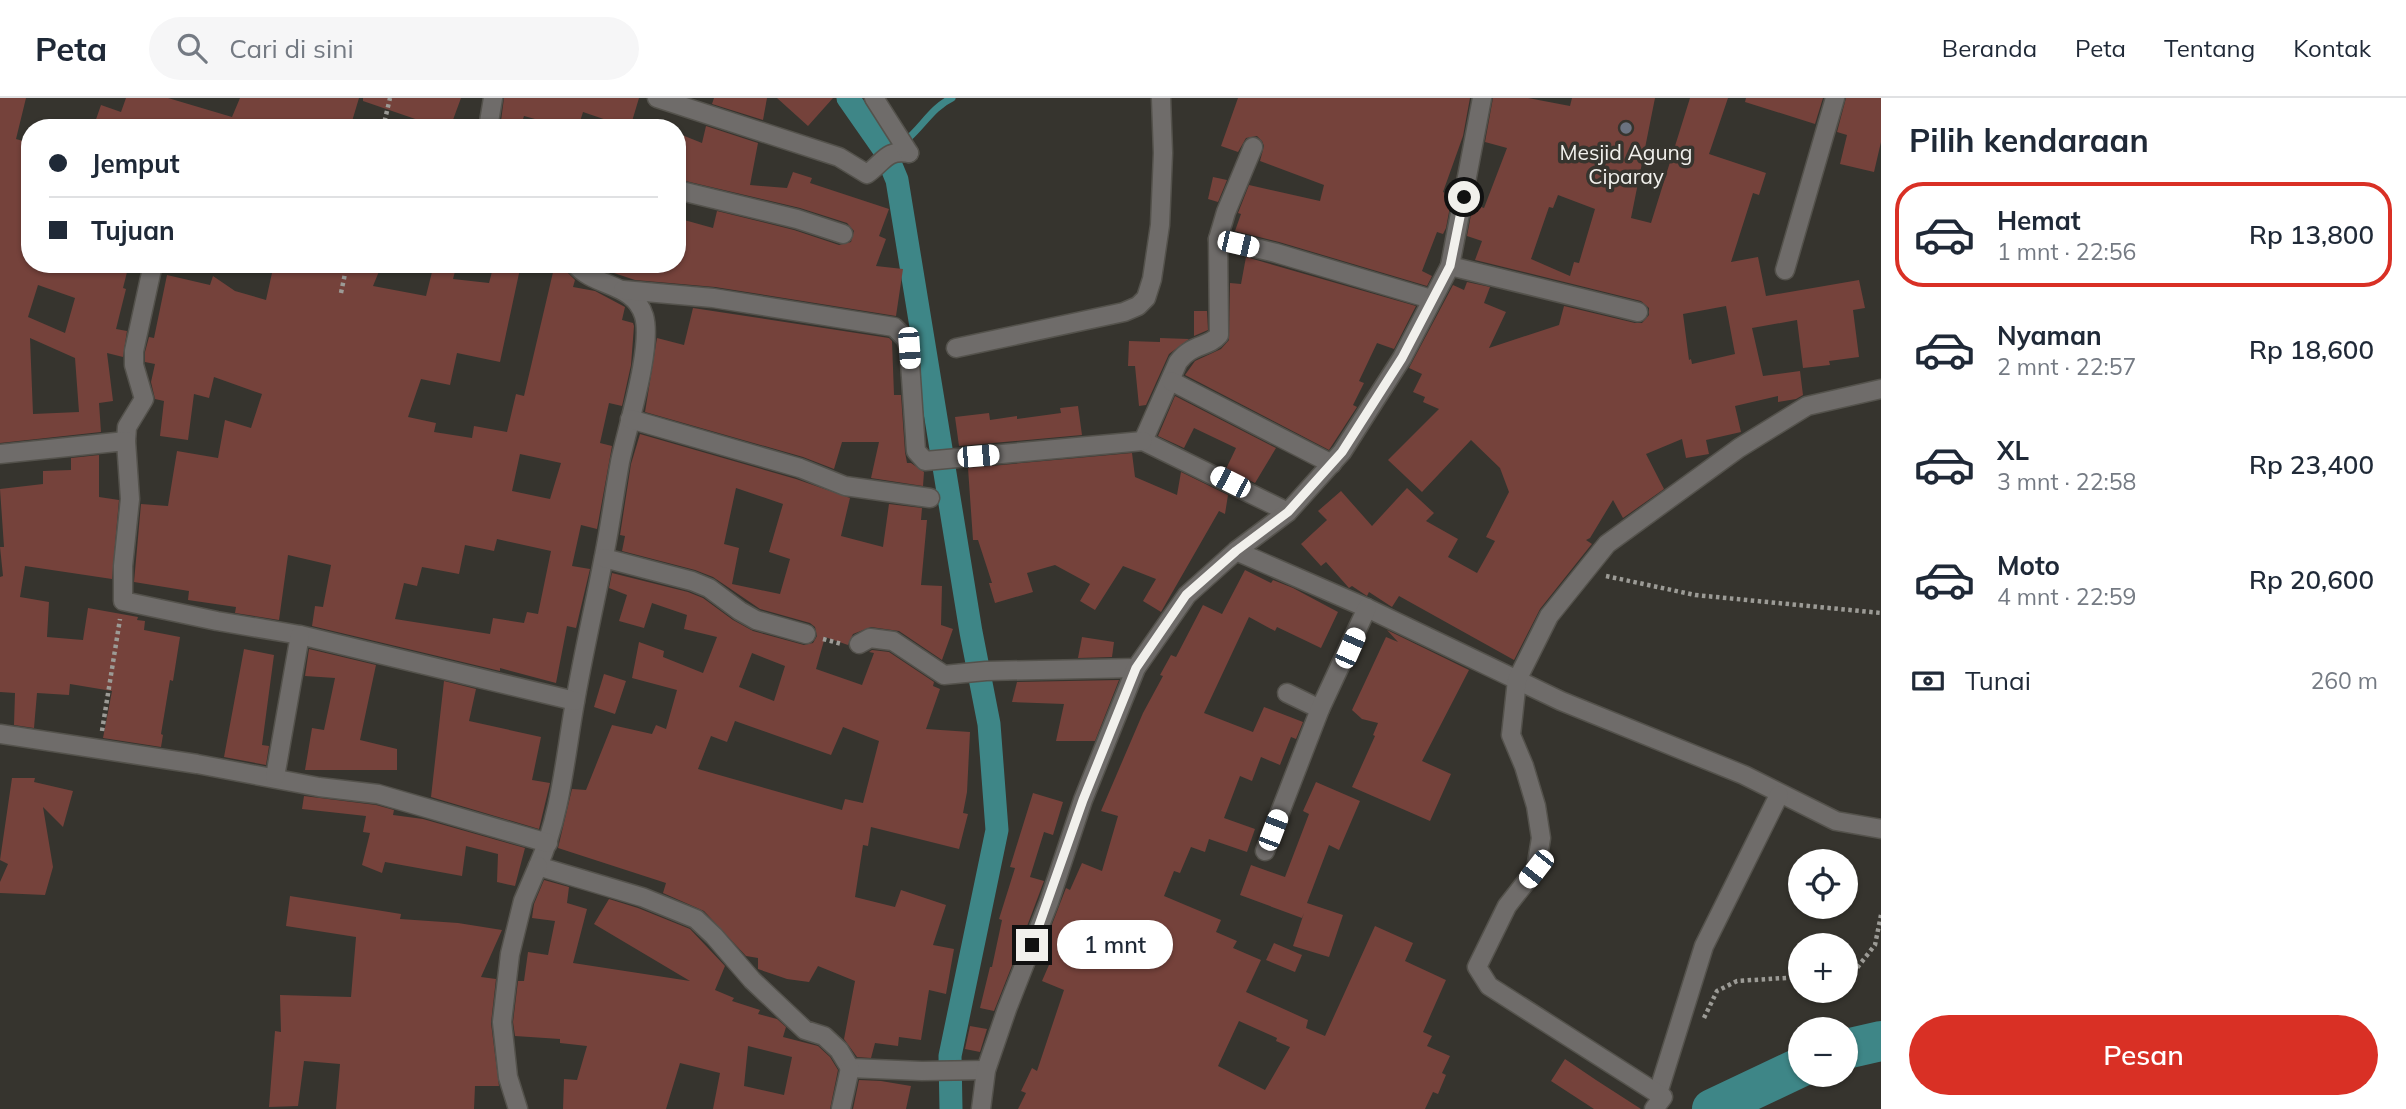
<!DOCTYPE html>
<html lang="id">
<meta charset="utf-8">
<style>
body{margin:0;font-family:Mulish,sans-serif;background:#f6f6f7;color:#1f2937;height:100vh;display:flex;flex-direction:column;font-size:26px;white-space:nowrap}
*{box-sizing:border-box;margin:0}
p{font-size:23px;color:#747a83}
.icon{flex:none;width:38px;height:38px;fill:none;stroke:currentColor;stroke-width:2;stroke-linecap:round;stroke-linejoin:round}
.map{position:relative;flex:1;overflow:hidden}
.drawer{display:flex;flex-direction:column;background:#fff;width:525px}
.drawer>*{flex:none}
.banner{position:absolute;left:21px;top:21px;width:665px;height:154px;border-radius:28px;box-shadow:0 2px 5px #0004;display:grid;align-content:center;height:154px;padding:0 28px;background:#fff}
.fabs{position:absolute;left:1788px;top:751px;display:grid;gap:14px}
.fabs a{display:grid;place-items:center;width:70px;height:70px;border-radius:50%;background:#fff;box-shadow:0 2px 5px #0004;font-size:35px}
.end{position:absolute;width:32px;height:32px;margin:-16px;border:9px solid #f1f0ec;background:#111;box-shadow:0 0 0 4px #111}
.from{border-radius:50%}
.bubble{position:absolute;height:49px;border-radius:24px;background:#fff;box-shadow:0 2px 5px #0004;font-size:23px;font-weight:600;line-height:49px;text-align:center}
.car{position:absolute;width:21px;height:42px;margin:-21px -10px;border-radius:9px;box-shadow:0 0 5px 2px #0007;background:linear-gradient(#fff 24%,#345 0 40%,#fff 0 76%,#345 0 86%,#fff 0)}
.banner b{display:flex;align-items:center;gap:24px;height:66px;font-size:26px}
.banner b+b{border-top:2px solid #e0e1e3}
.banner i{width:18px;height:18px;background:#1f2937}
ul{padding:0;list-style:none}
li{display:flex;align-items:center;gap:21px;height:105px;margin:0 14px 10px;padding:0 14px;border:4px solid transparent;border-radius:28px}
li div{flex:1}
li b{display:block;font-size:26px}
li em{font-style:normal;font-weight:600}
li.current{border-color:#d93025}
li>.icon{width:63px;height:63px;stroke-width:1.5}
h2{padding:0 28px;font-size:32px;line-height:84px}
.pay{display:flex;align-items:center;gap:18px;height:77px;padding:0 28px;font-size:26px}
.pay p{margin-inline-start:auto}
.button{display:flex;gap:14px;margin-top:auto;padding:14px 28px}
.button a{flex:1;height:80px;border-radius:42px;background:#d93025;color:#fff;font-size:28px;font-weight:600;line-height:80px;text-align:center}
header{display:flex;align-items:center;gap:42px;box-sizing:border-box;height:98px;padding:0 35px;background:#fff;border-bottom:2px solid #e0e1e3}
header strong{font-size:33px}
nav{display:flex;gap:38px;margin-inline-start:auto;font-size:24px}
.search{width:490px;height:63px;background:#f6f6f7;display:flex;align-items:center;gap:18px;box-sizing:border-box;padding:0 24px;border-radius:38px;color:#747a83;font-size:26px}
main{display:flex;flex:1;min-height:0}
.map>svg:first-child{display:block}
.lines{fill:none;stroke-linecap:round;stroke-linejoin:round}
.stream{stroke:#3e8687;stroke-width:7}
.canal{stroke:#3e8687;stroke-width:23}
.river{stroke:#3e8687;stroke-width:40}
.building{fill:#75423b;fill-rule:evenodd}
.minor-casing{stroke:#54524c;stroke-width:21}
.path{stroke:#9c9b96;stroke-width:4.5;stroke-dasharray:3.5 3.5;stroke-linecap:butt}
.minor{stroke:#6f6c6a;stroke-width:18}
.route{stroke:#f1f0ec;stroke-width:9}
.worship-dot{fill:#6b7280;stroke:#36342e;stroke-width:2.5}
.labels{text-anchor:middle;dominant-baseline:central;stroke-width:7;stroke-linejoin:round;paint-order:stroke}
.poi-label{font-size:21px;fill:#f1f0ec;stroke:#36342e}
</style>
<header>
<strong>Peta</strong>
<div class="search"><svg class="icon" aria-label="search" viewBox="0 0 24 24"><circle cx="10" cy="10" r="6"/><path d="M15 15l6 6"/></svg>Cari di sini</div>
<nav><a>Beranda</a><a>Peta</a><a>Tentang</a><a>Kontak</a></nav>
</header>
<main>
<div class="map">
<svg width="1881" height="1011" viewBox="0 0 1881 1011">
<rect width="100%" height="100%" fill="#36342e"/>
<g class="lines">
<path class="stream" d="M904,44C921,31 932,9 952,0"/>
<polyline class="canal" points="848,0 885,53 897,82 971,534 989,626 997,732 950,958 951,1011"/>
<g class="river">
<polyline points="1846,951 1881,943"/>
<polyline points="1712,1011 1801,969"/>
</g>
</g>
<g class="building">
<path d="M0,0H26L16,41L30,45V166H129L123,190L126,191L116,231L127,233L123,259L107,255L113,303L99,305L101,334L0,345ZM38,187L75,200L65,235L28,219ZM30,240L75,260L79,314L33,316Z"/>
<polygon points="126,0 168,0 232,19 240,0 359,0 350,30 93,30 101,7 121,14"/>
<polygon points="363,0 461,0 450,30 422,30 424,24 363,3"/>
<polygon points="504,0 639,0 630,30 583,14 578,30 554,22 553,26 524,18 520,30 503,29 501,23"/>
<polygon points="714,0 767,0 763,22 712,6"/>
<polygon points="777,0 833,0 808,28"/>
<polygon points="1238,0 1470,0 1463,38 1443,94 1452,98 1446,130 1443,136 1437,134 1422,173 1432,178 1427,188 1279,144 1235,133 1241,116 1238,115 1249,87 1320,103 1324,87 1260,63 1264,48 1262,43 1257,38 1246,40 1238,54 1221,48"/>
<path d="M1493,0H1528L1570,8L1572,0H1655L1631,120L1651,125L1690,0H1728L1709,56L1766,75L1759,97L1753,95L1731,164L1758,159L1766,198L1859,182L1865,210L1853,212L1859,259L1829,263L1830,267L1803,270L1797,222L1752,230L1763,278L1800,273L1803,297L1796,301L1778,304V298L1735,308L1741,334L1706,342L1709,356L1686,360L1682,341L1646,356L1664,391L1623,420L1613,402L1590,440L1586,442L1592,446L1591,447L1540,511L1514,562L1399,498L1392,509L1369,494L1367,498L1352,488L1349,490L1326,464L1321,468L1301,446L1327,422L1318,413L1341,393L1372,428L1407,390L1434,415L1426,423L1458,441L1448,459L1477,475L1495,443L1486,439L1509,394L1500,370L1471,342L1422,394L1388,362L1439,311L1423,304L1425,299L1413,294L1422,276L1409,270L1453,187L1464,192L1467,184L1490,189L1484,205L1506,214L1489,250L1559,227L1564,208L1635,225H1642L1649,217V210L1641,203L1475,162L1482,143L1467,138L1473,106L1484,110L1507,50L1485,44ZM1558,97L1595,111L1579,165L1574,164L1570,178L1531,161L1549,109L1553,110ZM1726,208L1735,256L1692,266L1691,261L1689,262L1683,216Z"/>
<polygon points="1746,0 1823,0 1815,26 1745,4"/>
<polygon points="1846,0 1881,0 1881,44 1874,74 1840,66 1847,37 1837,34"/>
<polygon points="706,28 758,45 750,87 787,90 793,74 812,80 810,85 889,111 879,138 886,141 876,168 903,171 896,218 715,189 635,182 599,170 600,166 677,166 677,120 713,130 717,113 794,132 839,147 851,144 854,133 847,125 800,110 677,81 677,35 702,45"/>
<polygon points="1213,79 1227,82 1218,104 1208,101"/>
<polygon points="1246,159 1416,208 1394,251 1377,245 1359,283 1364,285 1353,307 1357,309 1329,352 1185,277 1195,263 1221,251 1229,242 1230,185 1241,186"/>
<path d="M274,166H382L373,188L426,198L434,166H457L453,181L489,185L494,166H521L500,264L457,255L450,287L421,281L408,319L436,325L434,334L472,340L474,328L507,334L516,296L524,298L554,170L567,174L575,182L573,189L595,193L625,209L622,222L633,225L634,228L631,267L622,308L609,305L600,345L612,348L597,431L581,427L572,468L590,471L576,530L567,528L556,585L500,570V573L312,528L315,508L323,509L331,467L288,457L279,522L235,515L236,509L188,502L189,493L134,484L141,406L168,408L177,353L218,360L225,322L251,330L262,296L214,279L209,300L194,296L188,342L160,338L164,303L155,301L151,284L155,266L145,264V254L149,239L154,240L167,177L210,187L213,178L235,193L266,202ZM520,356L561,365L550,401L512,393ZM497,441L551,453L538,516L527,514L524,525L493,520L490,536L395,521L404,485L417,488L422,469L459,476L465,447L494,453Z"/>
<polygon points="693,210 889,240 892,243 894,297 901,297 905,354 907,365 911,365 924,374 923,388 871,380 879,344 842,344 834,371 803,359 645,314 657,240 684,247"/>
<polygon points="1194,213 1207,213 1208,232 1194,238"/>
<polygon points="1160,240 1189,241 1169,256 1146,307 1139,308 1135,268 1128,268 1129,243 1160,244"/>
<polygon points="1175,298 1276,350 1255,385 1226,371 1236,350 1194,330 1184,350 1158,338"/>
<polygon points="1078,308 1082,337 959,348 955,319 989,315 990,322 1017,318 1017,321 1061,315 1060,310"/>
<path d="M640,336L796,381L850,400L841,438L883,449L889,406L922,410L921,422H927L921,487L942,488L941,527L953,531L942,562L899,533L871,529L853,536L848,547L825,539L816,571L862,587L874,555L869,554L872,552L889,554L934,584L933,588L940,591L926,631L970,634L967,694L963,715L968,716L959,751L871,729L868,748L863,747L855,799L895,809L901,792L946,807L933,847L954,851L946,896L929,892L921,942L899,939L898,948L875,945L871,960L857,959L844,941L855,883L818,868L809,884L787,881L758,871V860L746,858L704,813L663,795L666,785L558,750L572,691L586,692L612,627L652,636L656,627L666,631L677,592L632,580L639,544L664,553L663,559L703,575L717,539L684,531L687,517L652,505L644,530L619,523L627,497L609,490L612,475L688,494L703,500L733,522L753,533L804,547L813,545L817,538L815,529L810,525L760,511L713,479L695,472L622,453L625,438L620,437L631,366ZM736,390L783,406L769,454L790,461L780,496L732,486L739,450L724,446ZM752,555L785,568L774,603L739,589ZM735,623L831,657L843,629L879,643L863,705L845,701L842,712L698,671L711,638L727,644Z"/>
<polygon points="1132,355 1135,379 1177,397 1181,374 1228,397 1225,416 1219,413 1161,514 1143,503 1156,481 1123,468 1095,512 1080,503 1090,486 1055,467 1027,475 1033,494 995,505 989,485 992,485 978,442 973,442 968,370"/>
<polygon points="99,357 99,399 119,402 112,481 25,468 20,499 49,504 47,539 83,542 88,510 138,519 137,522 145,523 144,532 180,539 173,583 170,582 161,636 163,637 161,649 103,640 112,593 70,586 69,597 37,595 34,630 14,627 15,595 0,594 0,479 3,478 0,449 4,449 0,391 43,386 43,373 71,372 71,360"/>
<path d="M1245,472L1271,485L1273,482L1293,490L1338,514L1321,550L1277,529L1275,533L1249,519L1204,615L1253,634L1264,609L1303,624L1296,641L1291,639L1280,667L1261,659L1252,683L1240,678L1224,720L1255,731L1247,754L1209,741L1205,754L1191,749L1180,775L1174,773L1164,798L1221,822L1216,834L1237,843L1233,850L1261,862L1246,894L1308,922L1306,930L1325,938L1375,828L1413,845L1405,863L1446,882L1423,934L1432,938L1427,948L1450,958L1442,975L1446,977L1438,996L1433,994L1425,1011H1018L1026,995L1021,993L1032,970L1037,973L1064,892L1042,883L1052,860L1041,855L1066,790L1070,792L1082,765L1102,773L1118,718L1101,713L1143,615L1163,578L1160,577L1171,557L1176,559L1203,507L1222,516ZM1239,923L1277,940L1276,943L1290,949L1265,992L1218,968Z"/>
<polygon points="1387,532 1469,572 1422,663 1451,676 1430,723 1352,689 1375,638 1373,637 1378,625 1362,621 1352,612 1386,539 1398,544"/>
<polygon points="1082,539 1114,544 1112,559 1078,560"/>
<polygon points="244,551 274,557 262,647 269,648 266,667 224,659"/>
<polygon points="309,551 376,567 360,642 397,651 397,672 305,672 312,630 324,632 335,580 305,578"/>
<polygon points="604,576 626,583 615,616 594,609"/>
<polygon points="1119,582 1095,643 1056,643 1064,606 1012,604 1017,584"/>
<polygon points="444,583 476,591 469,623 541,639 532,682 550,685 539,731 431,699"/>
<polygon points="12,680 35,680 34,684 73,693 63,729 43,709 53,769 45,797 0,795 0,784 8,766 0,762"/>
<polygon points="1316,684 1360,703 1339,752 1329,747 1307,805 1343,817 1329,859 1293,848 1304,815 1302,820 1240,797 1251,767 1285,779 1309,716 1303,713"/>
<polygon points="1033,695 1063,704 1053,737 1044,734 1030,779 1044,783 1020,847 1017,845 1013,865 994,913 980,910 990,869 992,869 1002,822 999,821 1015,770 1010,769"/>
<polygon points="304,698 376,707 394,712 393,717 423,721 525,750 515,788 497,784 498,756 466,748 462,778 385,764 382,775 362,767 370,735 363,734 366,718 302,711"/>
<path d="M544,782L569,789L567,805L587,811L573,865L690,883L594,826L609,801L638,810L690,831L725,868L715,892L734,900L732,903L760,912L758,916L777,921L786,929L783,939L818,948L830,959L838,972L830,1011H713L720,975L680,965L666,1011H563L564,981L577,982L587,948L560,945V941L515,938L513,924L518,883H524L528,854L548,857L555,823L532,820L534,806ZM748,948L792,959L784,997L744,988Z"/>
<polygon points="290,798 401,816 400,821 458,825 502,832 481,879 496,881 491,925 499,988 475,988 474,1011 336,1011 340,966 304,963 298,1008 269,1009 275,933 281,934 280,897 351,899 356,839 286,828"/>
<polygon points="1274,845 1302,857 1295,874 1266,862"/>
<polygon points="970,928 987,931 980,954 965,951"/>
<polygon points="1565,961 1596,982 1641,1011 1594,1011 1551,983"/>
<polygon points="859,982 881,983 911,988 906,1011 853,1011"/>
</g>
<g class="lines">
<g class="minor-casing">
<g id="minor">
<path d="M657,0L839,59L867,76C884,64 886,51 909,55"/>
<polyline points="874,0 909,55"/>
<polyline points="488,30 493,0"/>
<polyline points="1253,49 1226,114 1218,141 1276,155 1431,201"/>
<polyline points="677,92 797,121 843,136"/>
<path d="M1218,141L1219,237C1208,250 1192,245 1178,264L1143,343L1288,414"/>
<path d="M575,166C594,190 634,184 644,218C653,249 627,330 620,364C614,397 610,430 603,463C594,510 583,557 575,604C565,659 561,717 538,768L642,799L696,821L714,838L752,882L805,932L824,938L839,952L850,970L922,973L986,972"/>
<polyline points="1450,168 1638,214"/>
<polyline points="1785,172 1835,0"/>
<polyline points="623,192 713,200 894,229 906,241 909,250 916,353 925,363 1143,343"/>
<polyline points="956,250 1124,214 1138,208 1146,200 1152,181 1160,127 1163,55 1161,0"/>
<polyline points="1171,283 1332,366"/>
<polyline points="630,321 800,370 845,388 930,400"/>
<polyline points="126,343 127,329 144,301 134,267 134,253 153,166"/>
<polyline points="0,356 126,343 130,401 123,468 123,503 217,523 300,537 575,603"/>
<polyline points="1236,453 1367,510 1561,603 1744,677 1836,723 1881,731"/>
<polyline points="604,460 692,483 709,490 740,513 756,522 806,536"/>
<polyline points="859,546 870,540 893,543 944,577 986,573 1136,570"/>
<polyline points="1287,595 1320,611"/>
<polyline points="0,636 197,666 319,689 378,696 548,745"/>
<polyline points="275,679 300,537"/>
<polyline points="1265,753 1320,611 1367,510"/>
<polyline points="1658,995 1704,848 1779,697"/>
<polyline points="518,1011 508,979 502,924 510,856 523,803 538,768"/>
<polyline points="841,1011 850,970"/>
<polyline points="981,1011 986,972 1007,911 1049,804 1083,702 1136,570 1187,497 1236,453 1288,414 1342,354 1402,260 1450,168 1482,0"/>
<polyline points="1654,1011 1663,999 1489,888 1477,869 1507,808 1536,771 1541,740 1536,708 1524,668 1511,637 1517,582 1549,518 1607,446 1739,350 1807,308 1881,291"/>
</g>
</g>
<g class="path">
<polyline points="383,30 390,0"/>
<polyline points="341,195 347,166"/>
<polyline points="1606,478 1695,497 1881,515"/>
<polyline points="823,541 842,546"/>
<polyline points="102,633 120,521"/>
<polyline points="1846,875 1853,875 1875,847 1881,817"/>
<polyline points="1704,920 1717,893 1737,883 1801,879"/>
</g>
<use href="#minor" class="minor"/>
</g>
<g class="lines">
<polyline class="route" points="1032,847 1083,702 1136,570 1186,497 1236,453 1288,414 1342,354 1402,260 1450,168 1464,99"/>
</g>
<circle class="worship-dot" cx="1626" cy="30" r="7"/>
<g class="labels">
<g class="poi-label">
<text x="1626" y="54">Mesjid Agung<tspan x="1626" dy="24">Ciparay</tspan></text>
</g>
</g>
</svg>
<div class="fabs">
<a><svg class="icon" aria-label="locate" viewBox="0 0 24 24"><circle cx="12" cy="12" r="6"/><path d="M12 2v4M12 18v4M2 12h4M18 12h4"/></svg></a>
<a>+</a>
<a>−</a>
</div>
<i class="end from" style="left:1464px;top:99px"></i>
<i class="end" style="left:1032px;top:847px"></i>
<div class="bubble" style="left:1057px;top:822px;width:116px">1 mnt</div>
<i class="car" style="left:1238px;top:146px;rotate:103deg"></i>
<i class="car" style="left:909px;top:250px;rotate:176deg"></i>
<i class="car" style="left:978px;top:358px;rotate:85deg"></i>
<i class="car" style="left:1230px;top:384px;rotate:297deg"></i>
<i class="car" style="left:1350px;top:550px;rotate:24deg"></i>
<i class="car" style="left:1273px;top:732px;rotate:21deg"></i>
<i class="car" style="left:1536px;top:771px;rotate:218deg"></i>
<div class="banner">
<b><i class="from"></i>Jemput</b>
<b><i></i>Tujuan</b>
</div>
</div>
<section class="drawer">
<h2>Pilih kendaraan</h2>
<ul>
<li class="current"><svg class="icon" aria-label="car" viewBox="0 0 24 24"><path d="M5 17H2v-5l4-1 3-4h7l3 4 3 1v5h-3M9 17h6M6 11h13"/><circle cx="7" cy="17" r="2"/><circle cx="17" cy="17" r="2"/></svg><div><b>Hemat</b><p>1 mnt · 22:56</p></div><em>Rp 13,800</em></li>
<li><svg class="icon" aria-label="car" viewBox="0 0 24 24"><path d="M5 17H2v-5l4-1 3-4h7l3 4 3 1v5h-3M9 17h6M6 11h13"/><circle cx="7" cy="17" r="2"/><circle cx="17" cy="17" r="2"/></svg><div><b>Nyaman</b><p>2 mnt · 22:57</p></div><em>Rp 18,600</em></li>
<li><svg class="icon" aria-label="car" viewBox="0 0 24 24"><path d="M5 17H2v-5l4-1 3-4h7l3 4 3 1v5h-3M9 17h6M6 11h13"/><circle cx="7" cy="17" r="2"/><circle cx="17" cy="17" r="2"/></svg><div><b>XL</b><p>3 mnt · 22:58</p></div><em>Rp 23,400</em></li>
<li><svg class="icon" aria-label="car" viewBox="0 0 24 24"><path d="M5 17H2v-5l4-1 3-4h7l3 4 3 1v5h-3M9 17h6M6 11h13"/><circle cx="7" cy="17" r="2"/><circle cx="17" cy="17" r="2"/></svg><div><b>Moto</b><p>4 mnt · 22:59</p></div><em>Rp 20,600</em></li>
</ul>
<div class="pay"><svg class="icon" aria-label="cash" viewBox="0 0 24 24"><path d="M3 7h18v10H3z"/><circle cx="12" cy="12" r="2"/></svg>Tunai<p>260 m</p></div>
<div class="button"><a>Pesan</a></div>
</section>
</main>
